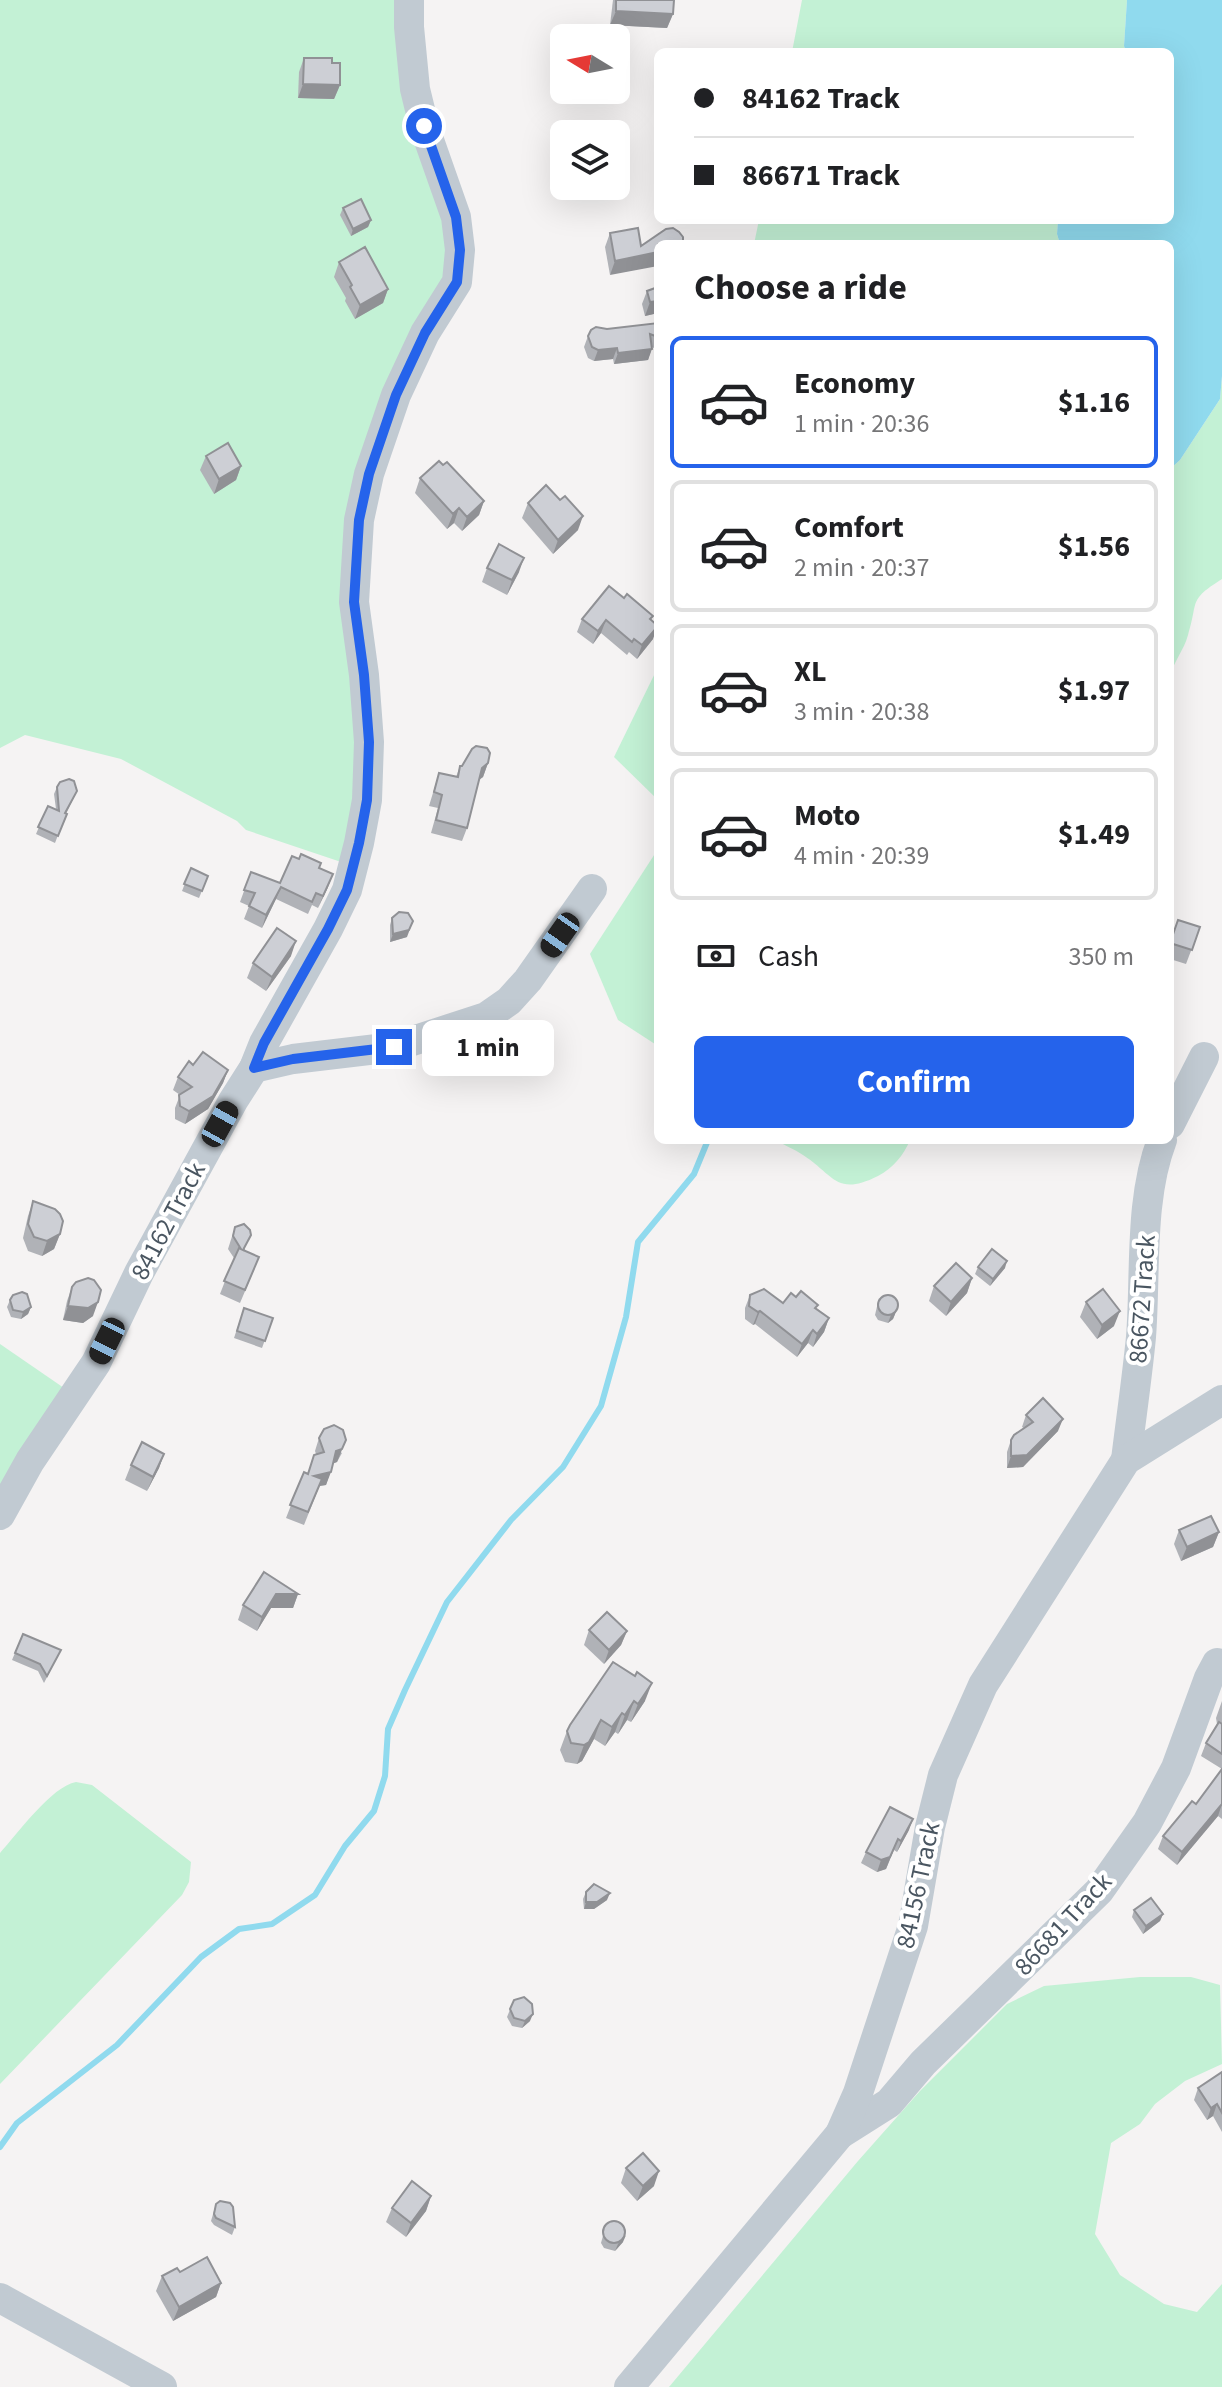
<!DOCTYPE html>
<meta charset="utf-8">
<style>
body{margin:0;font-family:"Source Sans 3",sans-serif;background:#f2f2f2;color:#202124;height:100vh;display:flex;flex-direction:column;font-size:30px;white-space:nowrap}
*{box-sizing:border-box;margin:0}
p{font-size:26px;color:#757577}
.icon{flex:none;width:44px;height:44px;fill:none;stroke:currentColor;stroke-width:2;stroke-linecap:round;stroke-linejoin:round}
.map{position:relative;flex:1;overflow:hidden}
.side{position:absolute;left:654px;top:240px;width:520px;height:904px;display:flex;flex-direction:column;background:#fff;border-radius:12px;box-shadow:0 8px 32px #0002}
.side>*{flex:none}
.guide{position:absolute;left:654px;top:48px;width:520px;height:176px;border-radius:12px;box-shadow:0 8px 32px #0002;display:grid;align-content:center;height:176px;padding:0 40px;background:#fff}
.needle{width:52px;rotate:280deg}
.fabs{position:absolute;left:550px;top:24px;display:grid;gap:16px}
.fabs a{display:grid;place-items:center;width:80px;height:80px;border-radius:12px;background:#fff;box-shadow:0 8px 32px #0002;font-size:40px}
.end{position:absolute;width:36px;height:36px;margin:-18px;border:10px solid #2563eb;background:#fff;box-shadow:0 0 0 4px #fff}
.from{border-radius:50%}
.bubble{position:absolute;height:56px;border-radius:12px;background:#fff;box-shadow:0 8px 32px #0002;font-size:26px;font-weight:700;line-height:56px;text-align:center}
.car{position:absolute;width:24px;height:48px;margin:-24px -12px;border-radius:10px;box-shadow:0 0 6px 2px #0007;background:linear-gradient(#222 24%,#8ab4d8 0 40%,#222 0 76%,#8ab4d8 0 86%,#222 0)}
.guide b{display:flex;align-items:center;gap:28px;height:76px;font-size:30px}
.guide b+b{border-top:2px solid #e0e0e0}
.guide i{width:20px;height:20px;background:#202124}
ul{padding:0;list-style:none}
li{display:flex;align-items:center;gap:24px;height:132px;margin:0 16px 12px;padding:0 24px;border:4px solid #e0e0e0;border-radius:12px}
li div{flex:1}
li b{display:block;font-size:30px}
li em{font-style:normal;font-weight:700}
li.current{border-color:#2563eb}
li>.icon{width:72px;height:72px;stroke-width:1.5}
h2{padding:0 40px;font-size:36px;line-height:96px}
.pay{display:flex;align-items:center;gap:20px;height:88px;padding:0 40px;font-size:30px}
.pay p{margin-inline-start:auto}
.primary-button{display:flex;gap:16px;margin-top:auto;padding:16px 40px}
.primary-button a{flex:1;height:92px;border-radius:12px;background:#2563eb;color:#fff;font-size:32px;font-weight:700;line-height:92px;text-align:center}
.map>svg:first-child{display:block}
.green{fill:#c3f1d5}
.water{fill:#90daee}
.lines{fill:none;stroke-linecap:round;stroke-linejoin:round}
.stream{stroke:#90daee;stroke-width:6}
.minor{stroke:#c1cad2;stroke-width:30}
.wall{fill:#b0b2b7}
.shaded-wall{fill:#909195}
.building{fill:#cdcfd5;stroke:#909195;stroke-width:2}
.route{stroke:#2563eb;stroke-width:10}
.labels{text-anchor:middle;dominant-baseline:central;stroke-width:8;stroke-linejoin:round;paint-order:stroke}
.street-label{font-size:26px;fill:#4a5661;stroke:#fff}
</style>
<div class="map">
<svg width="1222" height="2387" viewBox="0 0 1222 2387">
<rect width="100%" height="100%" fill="#f5f3f3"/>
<g class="green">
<polygon points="0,0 399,0 446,215 452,256 352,494 359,747 347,864 246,830 237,821 121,759 25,735 0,748"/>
<polygon points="802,0 1127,0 1124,46 1126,52 792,52"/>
<polygon points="759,220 1058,220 1057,234 1060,244 754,244"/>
<path d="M1222,376V579C1187,601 1199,601 1188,635C1184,650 1174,661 1170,676V469L1180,460L1220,399Z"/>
<polygon points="658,667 658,800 614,757"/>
<polygon points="658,849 658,1046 618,1020 590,954"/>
<path d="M775,1140H910C904,1155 892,1169 878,1176C836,1197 834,1175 803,1155C794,1149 784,1145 775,1140Z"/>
<polygon points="0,1344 64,1388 0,1497"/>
<path d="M76,1782L92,1785L191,1862L189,1882L182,1895L0,2084V1853C17,1834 52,1786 76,1782Z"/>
<polygon points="1140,1977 1191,1977 1220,1985 1222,2064 1185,2081 1155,2104 1140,2124 1111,2143 1095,2234 1120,2275 1164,2304 1197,2312 1222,2284 1222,2387 669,2387 858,2161 920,2091 1007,2004 1044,1986"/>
</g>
<polygon class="water" points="1127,0 1222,0 1222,376 1220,399 1180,460 1170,469 1170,244 1060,244 1057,234 1058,220 1170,220 1170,52 1126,52 1124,46"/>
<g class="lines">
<polyline class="stream" points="0,2147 17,2123 117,2045 201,1957 239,1929 272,1924 315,1895 345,1846 374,1811 385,1776 388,1729 405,1690 447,1602 511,1520 563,1467 601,1406 626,1317 638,1242 694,1174 708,1140"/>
<g class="minor">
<polyline points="254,1068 293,1059 394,1047 486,1017 509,1001 528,980 592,889"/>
<polyline points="1170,1124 1204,1057"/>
<path d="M1126,1460C1131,1419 1137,1378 1141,1337C1146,1273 1139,1200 1162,1140"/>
<polyline points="0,1515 30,1461 96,1363 139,1273 233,1101 254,1068 264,1043 328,929 347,890 359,843 367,800 369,742 364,675 354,602 359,520 369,474 396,395 425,333 457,282 460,250 456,217 424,126 415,89 409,27 409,0"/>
<polyline points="840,2134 889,2103 923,2063 1099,1891 1147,1823 1176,1768 1209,1678 1217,1663"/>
<polyline points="0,2298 162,2387"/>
<polyline points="629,2387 840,2134 858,2093 913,1926 930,1827 943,1775 983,1685 1126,1460 1222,1400"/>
</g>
</g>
<g class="wall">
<polygon points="613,0 674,0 673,14 667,28 610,25"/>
<polygon points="304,58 332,63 340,85 334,99 298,98 299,72"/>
<polygon points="343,208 371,220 368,227 351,236 340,215"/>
<polygon points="638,228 610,275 605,247 610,233"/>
<polygon points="339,262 388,289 383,303 355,319 345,301 346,298 334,277"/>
<polygon points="658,287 658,313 645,316 642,304 647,291"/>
<polygon points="658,323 658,350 652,347 648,360 614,364 613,359 594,361 588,358 584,347 588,336 607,329"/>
<polygon points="206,456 241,466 236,480 214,494 200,470"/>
<polygon points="420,478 484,501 479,515 462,531 454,523 447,529 415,493"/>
<polygon points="528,503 578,530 553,554 522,518"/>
<polygon points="487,568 519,572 507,595 482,582"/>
<polygon points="582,619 651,620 653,639 637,659 629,652 627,655 601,633 593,644 577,632"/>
<polygon points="488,763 483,777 479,780 467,828 462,841 431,833 438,808 429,806 439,773 456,777 460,766"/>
<polygon points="57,787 77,791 66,814 55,843 36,834 48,806 56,809 54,794"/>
<polygon points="191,868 208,876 199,898 182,891"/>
<polygon points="319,868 328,887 318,908 312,905 308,914 276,899 262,928 244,919 249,906 240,902 251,872 280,883"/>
<polygon points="392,918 407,937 390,942 390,925"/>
<polygon points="1178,920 1200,927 1186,964 1170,959 1170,943"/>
<polygon points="291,956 266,991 247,978 253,963"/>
<polygon points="193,1065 228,1070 223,1083 208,1109 185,1124 175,1119 175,1108 180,1095 173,1090 178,1077"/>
<polygon points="33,1201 60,1234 54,1249 42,1256 28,1251 23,1238 28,1216"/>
<polygon points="235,1227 254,1270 240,1303 220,1294 234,1258 228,1249"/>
<polygon points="978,1267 1005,1268 990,1286 975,1274"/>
<polygon points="972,1278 967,1293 946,1316 929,1301 934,1286"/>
<polygon points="72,1287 93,1316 83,1323 63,1320 67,1301"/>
<polygon points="750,1295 783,1303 796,1297 816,1308 829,1318 824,1332 813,1347 808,1343 797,1357 755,1324 753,1325 745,1319 745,1308"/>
<polygon points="879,1298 895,1314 893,1319 888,1323 878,1320 875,1315"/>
<polygon points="10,1300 31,1307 28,1314 21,1319 11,1317 7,1307"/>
<polygon points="1086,1302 1114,1326 1097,1339 1080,1317"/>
<polygon points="244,1308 273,1318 262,1348 234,1338"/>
<polygon points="1026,1415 1058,1431 1023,1467 1007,1468 1007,1452 1011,1440 1024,1428 1022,1427"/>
<polygon points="319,1438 342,1453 337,1462 333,1463 326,1485 319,1486 304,1525 286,1518 304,1472 308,1474 314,1455 316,1454 315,1451"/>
<polygon points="164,1454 159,1468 147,1491 125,1480 131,1465"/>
<polygon points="1179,1530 1219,1532 1213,1547 1181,1561 1174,1544"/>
<polygon points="298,1594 293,1608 271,1608 257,1631 238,1620 243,1605"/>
<polygon points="589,1630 627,1631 621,1645 604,1664 584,1645"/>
<polygon points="23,1634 61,1650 44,1683 38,1671 12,1660"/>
<polygon points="613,1662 645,1701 631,1722 627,1720 618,1734 615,1732 605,1746 594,1739 582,1761 577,1764 565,1762 560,1750 567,1731"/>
<polygon points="1222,1701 1222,1819 1218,1816 1177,1865 1158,1849 1163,1836 1196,1804 1222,1769 1201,1756 1206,1743 1217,1724 1216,1718"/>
<polygon points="909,1830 897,1852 894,1850 886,1869 877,1872 861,1863 866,1852"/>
<polygon points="586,1892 607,1900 594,1909 584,1909 583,1899"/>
<polygon points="1134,1910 1163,1914 1160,1921 1143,1934 1132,1917"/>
<polygon points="514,2000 530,2021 522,2028 512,2026 507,2017"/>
<polygon points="1222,2072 1222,2132 1213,2116 1207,2120 1194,2100 1198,2088"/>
<polygon points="626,2168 654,2186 637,2201 621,2183"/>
<polygon points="431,2196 426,2211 406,2237 386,2222 392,2208"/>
<polygon points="216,2204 235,2227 232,2235 214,2225 211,2221"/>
<polygon points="606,2225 623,2242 615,2251 604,2248 601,2243"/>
<polygon points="180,2272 221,2283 216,2297 173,2321 156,2291 162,2276"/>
</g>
<g class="shaded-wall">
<polygon points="616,11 673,14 667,28 610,25"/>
<polygon points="303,84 340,85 334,99 298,98"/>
<polygon points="371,220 368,227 351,236 353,229"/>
<polygon points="658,252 658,266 610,275 615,261"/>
<polygon points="388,289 383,303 355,319 360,305"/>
<polygon points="658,301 658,313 645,316 650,302"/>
<polygon points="617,348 613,359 594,361 598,350"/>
<polygon points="652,349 648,360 614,364 618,353"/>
<polygon points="241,466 236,480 214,494 219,479"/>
<polygon points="484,501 479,515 462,531 467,517"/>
<polygon points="459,508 454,523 447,529 453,514"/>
<polygon points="583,516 578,530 553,554 558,540"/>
<polygon points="524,558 519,572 507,595 512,580"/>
<polygon points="606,620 601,633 593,644 598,631"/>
<polygon points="658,626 653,639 637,659 642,645"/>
<polygon points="488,763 483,777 477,781 482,768"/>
<polygon points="333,874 328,887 318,908 323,896"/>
<polygon points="281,887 276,899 262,928 266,915"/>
<polygon points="413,921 407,937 390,942 393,934"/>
<polygon points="296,941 291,956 266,991 272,977"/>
<polygon points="228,1070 223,1083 208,1109 185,1124 189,1111"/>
<polygon points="60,1234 54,1249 42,1256 47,1241"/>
<polygon points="1007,1261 1005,1268 990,1286 993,1279"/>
<polygon points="972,1278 967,1293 946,1316 951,1302"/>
<polygon points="98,1302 93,1316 83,1323 63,1320 68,1306"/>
<polygon points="31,1307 28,1314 21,1319 23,1312"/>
<polygon points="898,1307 893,1319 888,1323 891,1315"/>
<polygon points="760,1311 755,1324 753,1325 758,1312"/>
<polygon points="1120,1311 1114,1326 1097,1339 1102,1325"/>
<polygon points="829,1318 824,1332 813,1347 817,1334"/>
<polygon points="813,1330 808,1343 797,1357 802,1344"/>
<polygon points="1063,1419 1058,1431 1023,1467 1007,1468 1011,1456"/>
<polygon points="346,1440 337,1462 332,1464 336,1451"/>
<polygon points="164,1454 159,1468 147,1491 153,1477"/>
<polygon points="331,1472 326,1485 319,1486 304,1525 319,1487 314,1476"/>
<polygon points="1219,1532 1213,1547 1181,1561 1187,1547"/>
<polygon points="276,1594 298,1594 293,1608 271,1608 257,1631 262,1617"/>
<polygon points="627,1631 621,1645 604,1664 609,1650"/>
<polygon points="652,1683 645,1701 631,1722 638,1704"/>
<polygon points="634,1701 627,1720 618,1734 625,1715"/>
<polygon points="622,1713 615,1732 605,1746 612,1727"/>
<polygon points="601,1720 594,1739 582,1761 577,1764 584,1745"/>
<polygon points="1222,1804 1218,1816 1177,1865 1182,1852"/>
<polygon points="913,1819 909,1830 897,1852 901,1841"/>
<polygon points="898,1839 886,1869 877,1872 881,1860"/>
<polygon points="610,1893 607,1900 594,1909 584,1909 586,1902"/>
<polygon points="1163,1914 1160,1921 1143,1934 1146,1926"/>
<polygon points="533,2014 530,2021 522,2028 525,2021"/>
<polygon points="1217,2104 1213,2116 1207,2120 1211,2108"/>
<polygon points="659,2171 654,2186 637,2201 643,2186"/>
<polygon points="431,2196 426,2211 406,2237 411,2223"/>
<polygon points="626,2235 623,2242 615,2251 618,2244"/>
<polygon points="221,2283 216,2297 173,2321 179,2307"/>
</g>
<g class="building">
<polygon points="616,0 674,0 673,14 616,11"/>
<polygon points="304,58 332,58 332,63 340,63 340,85 303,84"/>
<polygon points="361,199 371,220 353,229 343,208"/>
<polygon points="638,228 641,246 666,229 673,228 679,232 683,237 683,244 658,244 658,252 615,261 610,233"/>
<polygon points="365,247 388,289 360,305 350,287 352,285 339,262"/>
<polygon points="658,287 658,301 650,302 647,291"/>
<polygon points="658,323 658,337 650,334 652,349 618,353 617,348 598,350 592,347 588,336 591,330 596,327 607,329"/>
<polygon points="228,443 241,466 219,479 206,456"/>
<polygon points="439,461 443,465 447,462 484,501 467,517 459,508 453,514 420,478"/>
<polygon points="546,485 560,500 565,496 583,516 558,540 528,503"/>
<polygon points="499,544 524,558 512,580 487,568"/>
<polygon points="609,586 624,598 627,594 653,616 650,619 658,626 642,645 634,639 632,642 606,620 598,631 582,619"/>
<polygon points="476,746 487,748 490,753 488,763 482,768 467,828 436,820 442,795 434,792 439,773 458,777 460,766 462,766 472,749"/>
<polygon points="69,779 74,781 77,791 65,813 67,814 58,836 38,827 48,806 59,811 57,787 60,782"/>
<polygon points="301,854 321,863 319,868 333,874 323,896 316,893 312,902 281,887 266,915 249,906 255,893 244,890 251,872 280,883 292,856 299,859"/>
<polygon points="191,868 208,876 202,891 184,884"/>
<polygon points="399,912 408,913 413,921 409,930 393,934 392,918"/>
<polygon points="1178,920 1200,927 1192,950 1170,943"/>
<polygon points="277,928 296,941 272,977 253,963"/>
<polygon points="203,1052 228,1070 213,1096 189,1111 180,1106 179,1095 192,1087 178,1077 189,1061 193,1065"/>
<polygon points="33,1201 55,1209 60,1214 63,1221 60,1234 47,1241 34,1237 28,1224"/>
<polygon points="244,1224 250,1230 251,1235 243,1250 259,1257 245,1290 224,1281 239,1248 241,1249 233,1236 235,1227"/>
<polygon points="992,1249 1007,1261 993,1279 978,1267"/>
<polygon points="956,1263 972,1278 951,1302 934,1286"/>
<polygon points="88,1278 94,1280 101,1290 98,1302 88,1308 68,1306 72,1287 76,1282"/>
<polygon points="764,1289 783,1303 791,1293 796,1297 801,1291 818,1305 815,1308 829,1318 817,1334 813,1330 802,1344 760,1311 758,1312 749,1306 750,1295"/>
<polygon points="1103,1289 1120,1311 1102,1325 1086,1302"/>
<polygon points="22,1292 27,1294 31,1307 23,1312 13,1310 10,1300 13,1295"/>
<circle cx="888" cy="1305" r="10"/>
<polygon points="244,1308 273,1318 265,1341 237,1331"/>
<polygon points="1043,1398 1063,1419 1027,1455 1011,1456 1011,1440 1014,1435 1033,1422 1026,1415"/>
<polygon points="334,1425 343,1430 346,1440 342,1449 336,1451 331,1472 314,1476 322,1479 308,1512 290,1505 304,1472 308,1474 314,1455 324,1452 319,1438 324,1429"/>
<polygon points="142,1442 164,1454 153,1477 131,1465"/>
<polygon points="1211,1516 1219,1532 1187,1547 1179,1530"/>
<polygon points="264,1572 298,1594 276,1594 262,1617 243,1605"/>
<polygon points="607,1612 627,1631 609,1650 589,1630"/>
<polygon points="23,1634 61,1650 47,1676 40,1664 15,1653"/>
<polygon points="613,1662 635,1676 637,1672 652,1683 638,1704 634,1701 625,1715 622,1713 612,1727 601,1720 589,1742 584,1745 571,1743 567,1731 570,1725"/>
<polygon points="1219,1722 1222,1724 1222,1754 1206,1743"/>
<polygon points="1222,1769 1222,1804 1182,1852 1163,1836 1192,1801 1196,1804"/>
<polygon points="890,1807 913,1819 901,1841 898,1839 890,1857 881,1860 866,1852"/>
<polygon points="594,1884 610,1893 597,1902 586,1902 586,1892"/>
<polygon points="1151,1898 1163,1914 1146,1926 1134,1910"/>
<polygon points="524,1997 532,2004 533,2014 525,2021 514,2018 510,2009 514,2000"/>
<polygon points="1222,2072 1222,2113 1217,2104 1211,2108 1198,2088"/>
<polygon points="643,2153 659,2171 643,2186 626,2168"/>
<polygon points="412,2181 431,2196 411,2223 392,2208"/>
<polygon points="220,2201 230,2203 233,2207 235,2227 216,2218 214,2214 216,2204"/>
<circle cx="614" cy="2232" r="11"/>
<polygon points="207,2257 221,2283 179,2307 162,2276 177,2268 180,2272"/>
</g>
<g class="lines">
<polyline class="route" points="394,1047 293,1059 254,1068 264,1043 328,929 347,890 359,843 367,800 369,742 364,675 354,602 359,520 369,474 396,395 425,333 457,282 460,250 456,217 424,126"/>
</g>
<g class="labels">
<g class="street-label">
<text transform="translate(168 1221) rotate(-62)">84162 Track</text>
<text transform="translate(1142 1299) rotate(-86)">86672 Track</text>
<text transform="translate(918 1885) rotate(-78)">84156 Track</text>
<text transform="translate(1063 1924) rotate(-47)">86681 Track</text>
</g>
</g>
</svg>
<div class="fabs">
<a><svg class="needle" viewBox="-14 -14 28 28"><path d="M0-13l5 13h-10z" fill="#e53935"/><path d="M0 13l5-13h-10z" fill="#757577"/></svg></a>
<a><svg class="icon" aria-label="layers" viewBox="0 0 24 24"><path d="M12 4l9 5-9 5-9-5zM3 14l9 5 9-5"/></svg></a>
</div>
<i class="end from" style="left:424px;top:126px"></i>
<i class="end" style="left:394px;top:1047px"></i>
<div class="bubble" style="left:422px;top:1020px;width:132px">1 min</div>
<i class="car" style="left:560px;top:935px;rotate:215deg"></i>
<i class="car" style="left:220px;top:1124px;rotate:29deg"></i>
<i class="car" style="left:107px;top:1341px;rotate:206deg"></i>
<div class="guide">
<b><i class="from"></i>84162 Track</b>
<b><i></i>86671 Track</b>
</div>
<section class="side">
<h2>Choose a ride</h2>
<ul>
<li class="current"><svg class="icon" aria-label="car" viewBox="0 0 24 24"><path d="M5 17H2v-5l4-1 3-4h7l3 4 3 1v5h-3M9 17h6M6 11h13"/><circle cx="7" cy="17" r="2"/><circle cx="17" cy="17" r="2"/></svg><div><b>Economy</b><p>1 min · 20:36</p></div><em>$1.16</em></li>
<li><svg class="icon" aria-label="car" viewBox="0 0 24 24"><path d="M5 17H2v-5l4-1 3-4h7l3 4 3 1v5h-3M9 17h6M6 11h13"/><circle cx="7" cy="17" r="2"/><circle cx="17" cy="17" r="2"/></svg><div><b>Comfort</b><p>2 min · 20:37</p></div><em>$1.56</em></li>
<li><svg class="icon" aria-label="car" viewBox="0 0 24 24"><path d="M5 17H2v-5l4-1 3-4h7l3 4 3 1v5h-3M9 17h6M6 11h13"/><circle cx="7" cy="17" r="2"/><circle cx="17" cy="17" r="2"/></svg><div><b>XL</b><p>3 min · 20:38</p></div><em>$1.97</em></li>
<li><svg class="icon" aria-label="car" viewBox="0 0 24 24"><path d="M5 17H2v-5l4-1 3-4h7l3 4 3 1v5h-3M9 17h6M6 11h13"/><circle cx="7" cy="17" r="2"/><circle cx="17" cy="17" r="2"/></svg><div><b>Moto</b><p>4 min · 20:39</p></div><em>$1.49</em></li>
</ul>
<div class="pay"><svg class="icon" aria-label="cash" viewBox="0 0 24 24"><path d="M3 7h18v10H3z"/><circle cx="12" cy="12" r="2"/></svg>Cash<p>350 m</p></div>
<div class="primary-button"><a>Confirm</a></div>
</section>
</div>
